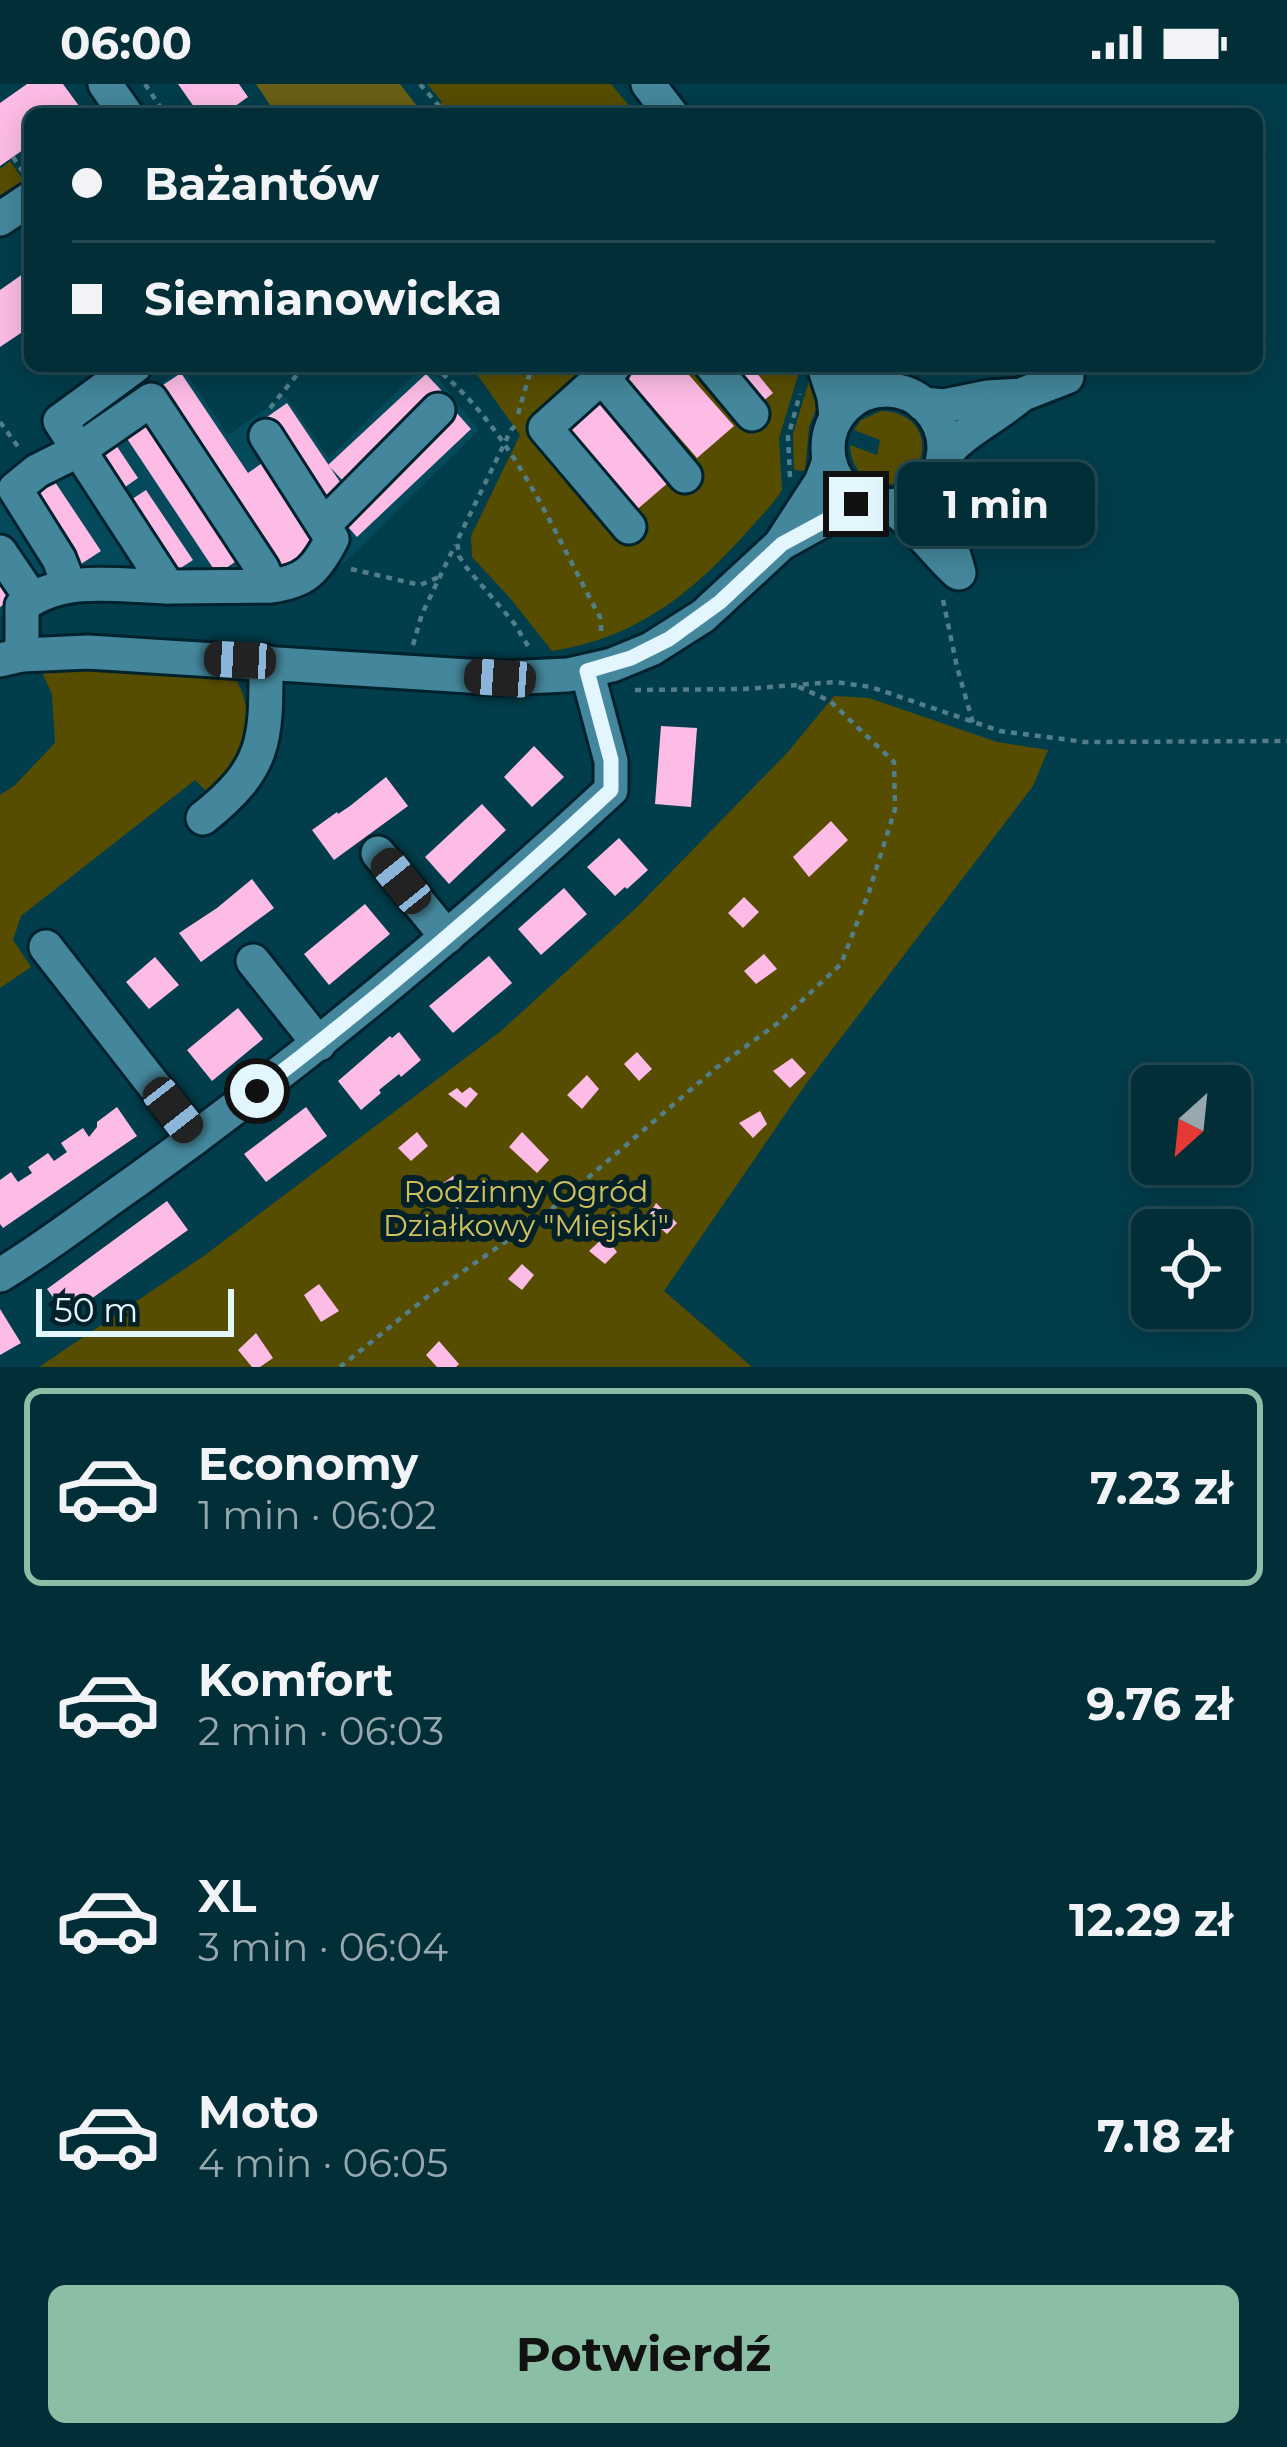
<!DOCTYPE html>
<html lang="pl">
<meta charset="utf-8">
<style>
body{margin:0;font-family:Montserrat,sans-serif;background:#0c3640;color:#f1f3f6;height:100vh;display:flex;flex-direction:column;font-size:45px;white-space:nowrap}
*{box-sizing:border-box;margin:0}
p{font-size:39px;color:#96a8ae}
.icon{flex:none;width:66px;height:66px;fill:none;stroke:currentColor;stroke-width:2;stroke-linecap:round;stroke-linejoin:round}
.map{position:relative;height:1283px;overflow:hidden}
.drawer{display:flex;flex-direction:column;background:#022e38;flex:1}
.drawer>*{flex:none}
.banner{position:absolute;left:24px;top:24px;width:1239px;height:264px;border-radius:18px;box-shadow:0 6px 30px #0003,0 0 0 3px #234a53;display:grid;align-content:center;height:264px;padding:0 48px;background:#022e38}
.needle{width:78px;rotate:207deg}
.tools{position:absolute;left:1131px;top:981px;display:grid;gap:24px}
.tools a{display:grid;place-items:center;width:120px;height:120px;border-radius:18px;background:#022e38;box-shadow:0 6px 30px #0003,0 0 0 3px #234a53;font-size:60px}
.scale{position:absolute;left:36px;bottom:30px;width:198px;box-sizing:border-box;padding-left:12px;border:6px solid #e3f6fd;border-top:0;font-size:33px;line-height:42px;white-space:nowrap;color:#e3f6fd;-webkit-text-stroke:9px #04212a;paint-order:stroke}
.end{position:absolute;width:54px;height:54px;margin:-27px;border:15px solid #e3f6fd;background:#111;box-shadow:0 0 0 6px #111}
.from{border-radius:50%}
.bubble{position:absolute;height:84px;border-radius:18px;background:#022e38;box-shadow:0 6px 30px #0003,0 0 0 3px #234a53;font-size:39px;font-weight:700;line-height:84px;text-align:center}
.car{position:absolute;width:36px;height:72px;margin:-36px -18px;border-radius:15px;box-shadow:0 0 9px 3px #0007;background:linear-gradient(#222 24%,#8ab4d8 0 40%,#222 0 76%,#8ab4d8 0 86%,#222 0)}
.banner b{display:flex;align-items:center;gap:42px;height:114px;font-size:45px}
.banner b+b{border-top:3px solid #234a53}
.banner i{width:30px;height:30px;background:#f1f3f6}
ul{padding:21px 0 0;list-style:none}
li{display:flex;align-items:center;gap:36px;height:198px;margin:0 24px 18px;padding:0 24px;border:6px solid transparent;border-radius:18px}
li div{flex:1}
li b{display:block;font-size:45px}
li em{font-style:normal;font-weight:700}
li.current{border-color:#8abfa5}
li>.icon{width:108px;height:108px;stroke-width:1.5}
.action{display:flex;gap:24px;margin-top:auto;padding:24px 48px}
.action a{flex:1;height:138px;border-radius:18px;background:#8abfa5;color:#111;font-size:48px;font-weight:700;line-height:138px;text-align:center}
.status{display:flex;justify-content:space-between;align-items:center;height:84px;padding:0 60px;background:#022e38;direction:ltr}
.status svg{height:33px;fill:currentColor}
.map>svg:first-child{display:block}
.built{fill:#054a5b}
.green{fill:#574d00}
.forest{fill:#695e14}
.building{fill:#fdbce5}
.lines{fill:none;stroke-linecap:round;stroke-linejoin:round}
.minor-casing{stroke:#00222c;stroke-width:39}
.path{stroke:#527e8a;stroke-width:4.5;stroke-dasharray:6 6;stroke-linecap:butt}
.minor{stroke:#44879c;stroke-width:33}
.route{stroke:#e3f6fd;stroke-width:15}
.labels{text-anchor:middle;dominant-baseline:central;stroke-width:12;stroke-linejoin:round;paint-order:stroke}
.park-label{font-size:30px;fill:#d0c05d;stroke:#04212a}
</style>
<div class="status"><b>06:00</b><svg viewBox="0 0 49 12"><path d="M0 12V9h3v3zM5 12V6h3v6zM10 12V3h3v9zM15 12V0h3v12zM26 1h20v11H26zM47 4h2v5h-2z"/></svg></div>
<div class="map">
<svg width="1287" height="1283" viewBox="0 0 1287 1283">
<rect width="100%" height="100%" fill="#023d4b"/>
<polygon class="built" points="423,282 428,282 479,346 347,476 304,508 211,515 50,521 0,533 0,397 60,356 121,326 183,285 228,351 285,312 329,374"/>
<g class="green">
<polygon points="427,0 611,0 636,30 426,30 442,18"/>
<polygon points="10,77 25,99 0,116 0,85"/>
<path d="M471,282H795L798,292L779,354L782,406C772,422 758,435 746,449C691,510 636,554 552,567L510,514L472,473L471,452L520,351Z"/>
<polygon points="811,290 823,307 809,343 805,387 794,386 793,350"/>
<path d="M881,327C947,329 926,415 875,398C858,392 851,378 850,361L877,371L880,356L854,346L861,336Z"/>
<path d="M36,575L221,590L237,597C250,622 253,657 238,682C231,693 219,702 210,711L195,696L21,832L13,856L31,883L0,904V711L14,702L55,659L52,610Z"/>
<polygon points="834,612 869,614 997,658 1048,666 1033,702 808,997 664,1207 752,1283 39,1283 205,1171 501,947 636,824 787,669"/>
</g>
<polygon class="forest" points="256,0 400,0 423,30 276,30"/>
<g class="building">
<polygon points="27,0 63,0 82,26 76,30 30,30 30,61 0,82 0,19"/>
<polygon points="178,0 239,0 248,13 224,30 199,30"/>
<polygon points="30,185 30,243 0,263 0,206"/>
<polygon points="632,282 681,282 734,342 697,374 623,289"/>
<polygon points="723,282 751,282 773,309 757,322"/>
<polygon points="181,289 248,389 268,375 322,456 302,470 307,476 285,491 160,303"/>
<polygon points="426,290 442,307 345,399 328,381"/>
<polygon points="596,313 669,398 633,429 559,345"/>
<polygon points="287,319 342,401 322,414 267,333"/>
<polygon points="455,327 471,345 357,453 341,435"/>
<polygon points="143,333 238,476 217,490 122,347"/>
<polygon points="112,355 138,394 118,408 92,368"/>
<polygon points="55,398 101,467 81,480 35,411"/>
<polygon points="146,406 193,476 173,489 126,419"/>
<polygon points="0,487 17,512 0,523"/>
<polygon points="661,642 697,644 691,723 655,720"/>
<polygon points="534,662 564,693 532,723 504,693"/>
<polygon points="386,693 408,722 334,776 312,746 337,728 338,730 350,722"/>
<polygon points="482,720 506,746 449,800 425,773"/>
<polygon points="831,737 848,756 809,793 793,773"/>
<polygon points="619,754 648,786 627,805 625,803 615,812 587,783"/>
<polygon points="252,795 274,824 201,878 179,849 217,824"/>
<polygon points="564,804 587,830 541,871 518,845"/>
<polygon points="744,813 759,828 743,844 728,829"/>
<polygon points="365,820 390,850 329,901 304,870"/>
<polygon points="764,870 777,885 756,900 744,887"/>
<polygon points="489,872 512,899 453,949 429,922"/>
<polygon points="155,873 179,901 149,925 126,898"/>
<polygon points="238,924 263,955 212,997 187,966"/>
<polygon points="399,948 421,976 401,993 399,990 379,1006 381,1009 361,1026 338,997 390,952 392,954"/>
<polygon points="637,968 652,985 639,997 624,980"/>
<polygon points="792,974 806,989 790,1004 773,987"/>
<polygon points="587,991 599,1005 582,1025 567,1011"/>
<polygon points="470,1003 478,1010 466,1024 448,1010 457,1004 462,1009"/>
<polygon points="117,1023 137,1052 3,1144 0,1140 0,1096 11,1088 18,1098 32,1089 28,1083 48,1069 54,1077 67,1068 61,1059 83,1044 89,1053 97,1043 97,1038"/>
<polygon points="306,1023 327,1052 266,1098 244,1070"/>
<polygon points="760,1027 767,1040 753,1054 739,1039"/>
<polygon points="417,1048 428,1062 411,1077 398,1064"/>
<polygon points="522,1048 549,1076 537,1089 509,1063"/>
<polygon points="453,1092 474,1113 457,1125 438,1103"/>
<polygon points="167,1117 188,1146 67,1232 47,1205"/>
<polygon points="656,1119 677,1139 667,1150 648,1133"/>
<polygon points="605,1152 617,1168 605,1180 589,1167"/>
<polygon points="522,1180 534,1191 522,1206 508,1195"/>
<polygon points="319,1200 339,1227 321,1238 304,1211"/>
<polygon points="0,1225 21,1259 0,1271"/>
<polygon points="256,1249 273,1274 260,1283 252,1283 238,1266"/>
<polygon points="439,1257 459,1280 456,1283 437,1283 426,1271"/>
</g>
<g class="lines">
<g class="minor-casing">
<g id="minor">
<polyline points="105,0 126,30"/>
<polyline points="648,0 671,30"/>
<polyline points="0,135 30,115"/>
<polyline points="614,282 545,344 629,443"/>
<polyline points="712,282 752,330"/>
<polyline points="824,282 834,313 836,333"/>
<polyline points="850,282 879,306"/>
<polyline points="602,293 685,392"/>
<circle cx="886" cy="364" r="58"/>
<polyline points="923,320 944,322 988,313 1021,311 1067,293"/>
<path d="M266,352L332,455C316,486 305,498 270,502"/>
<path d="M943,373C962,348 996,333 1021,311"/>
<path d="M935,394C936,427 951,457 959,489"/>
<path d="M889,422C915,438 934,467 957,488"/>
<polyline points="325,440 438,326"/>
<polyline points="782,458 821,398 829,377"/>
<polyline points="0,468 32,515"/>
<polyline points="69,501 59,475 15,405 37,387 79,366 151,316 262,484 270,502 168,503"/>
<path d="M22,571V522C63,490 119,502 168,503L60,337L135,282"/>
<polyline points="0,576 22,571 88,568 500,594 568,591 612,581 651,565 703,532 782,459 847,423 866,418"/>
<path d="M203,734C267,683 266,657 266,578"/>
<polyline points="378,769 447,853"/>
<polyline points="46,863 195,1054"/>
<polyline points="253,877 319,960"/>
<path d="M0,1191C47,1163 91,1128 136,1097C303,977 460,846 611,706V677L587,587"/>
</g>
</g>
<g class="path">
<polyline points="145,0 165,30"/>
<polyline points="420,0 446,30"/>
<polyline points="13,73 23,88"/>
<path d="M325,282C347,293 367,288 390,282"/>
<path d="M433,282C513,345 552,445 600,533L602,553"/>
<polyline points="270,324 304,282"/>
<polyline points="518,330 532,282"/>
<polyline points="0,338 19,364"/>
<polyline points="515,342 511,346 457,457 459,472 466,483 514,539 528,562"/>
<polyline points="790,393 788,353 800,310"/>
<polyline points="351,485 420,501 439,493"/>
<polyline points="943,516 957,583 973,639"/>
<polyline points="413,561 422,530 455,461"/>
<polyline points="635,606 744,605 835,598 871,603 1000,647 1085,658 1287,657"/>
<polyline points="340,1283 432,1209 548,1128 716,984 778,939 841,880 869,808 895,725 894,678 830,617 795,601"/>
</g>
<use href="#minor" class="minor"/>
</g>
<g class="lines">
<path class="route" d="M257,1007C380,913 497,812 611,706V676L587,587L631,574L669,555L720,518L782,460L856,420"/>
</g>
<g class="labels">
<g class="park-label">
<text x="526" y="1107">Rodzinny Ogród<tspan x="526" dy="34">Działkowy "Miejski"</tspan></text>
</g>
</g>
</svg>
<div class="tools">
<a><svg class="needle" viewBox="-14 -14 28 28"><path d="M0-13l5 13h-10z" fill="#e53935"/><path d="M0 13l5-13h-10z" fill="#96a8ae"/></svg></a>
<a><svg class="icon" aria-label="locate" viewBox="0 0 24 24"><circle cx="12" cy="12" r="6"/><path d="M12 2v4M12 18v4M2 12h4M18 12h4"/></svg></a>
</div>
<div class="scale">50 m</div>
<i class="end from" style="left:257px;top:1007px"></i>
<i class="end" style="left:856px;top:420px"></i>
<div class="bubble" style="left:897px;top:378px;width:198px">1 min</div>
<i class="car" style="left:240px;top:576px;rotate:273deg"></i>
<i class="car" style="left:500px;top:594px;rotate:274deg"></i>
<i class="car" style="left:401px;top:797px;rotate:321deg"></i>
<i class="car" style="left:173px;top:1026px;rotate:142deg"></i>
<div class="banner">
<b><i class="from"></i>Bażantów</b>
<b><i></i>Siemianowicka</b>
</div>
</div>
<section class="drawer">
<ul>
<li class="current"><svg class="icon" aria-label="car" viewBox="0 0 24 24"><path d="M5 17H2v-5l4-1 3-4h7l3 4 3 1v5h-3M9 17h6M6 11h13"/><circle cx="7" cy="17" r="2"/><circle cx="17" cy="17" r="2"/></svg><div><b>Economy</b><p>1 min · 06:02</p></div><em>7.23 zł</em></li>
<li><svg class="icon" aria-label="car" viewBox="0 0 24 24"><path d="M5 17H2v-5l4-1 3-4h7l3 4 3 1v5h-3M9 17h6M6 11h13"/><circle cx="7" cy="17" r="2"/><circle cx="17" cy="17" r="2"/></svg><div><b>Komfort</b><p>2 min · 06:03</p></div><em>9.76 zł</em></li>
<li><svg class="icon" aria-label="car" viewBox="0 0 24 24"><path d="M5 17H2v-5l4-1 3-4h7l3 4 3 1v5h-3M9 17h6M6 11h13"/><circle cx="7" cy="17" r="2"/><circle cx="17" cy="17" r="2"/></svg><div><b>XL</b><p>3 min · 06:04</p></div><em>12.29 zł</em></li>
<li><svg class="icon" aria-label="car" viewBox="0 0 24 24"><path d="M5 17H2v-5l4-1 3-4h7l3 4 3 1v5h-3M9 17h6M6 11h13"/><circle cx="7" cy="17" r="2"/><circle cx="17" cy="17" r="2"/></svg><div><b>Moto</b><p>4 min · 06:05</p></div><em>7.18 zł</em></li>
</ul>
<div class="action"><a>Potwierdź</a></div>
</section>
